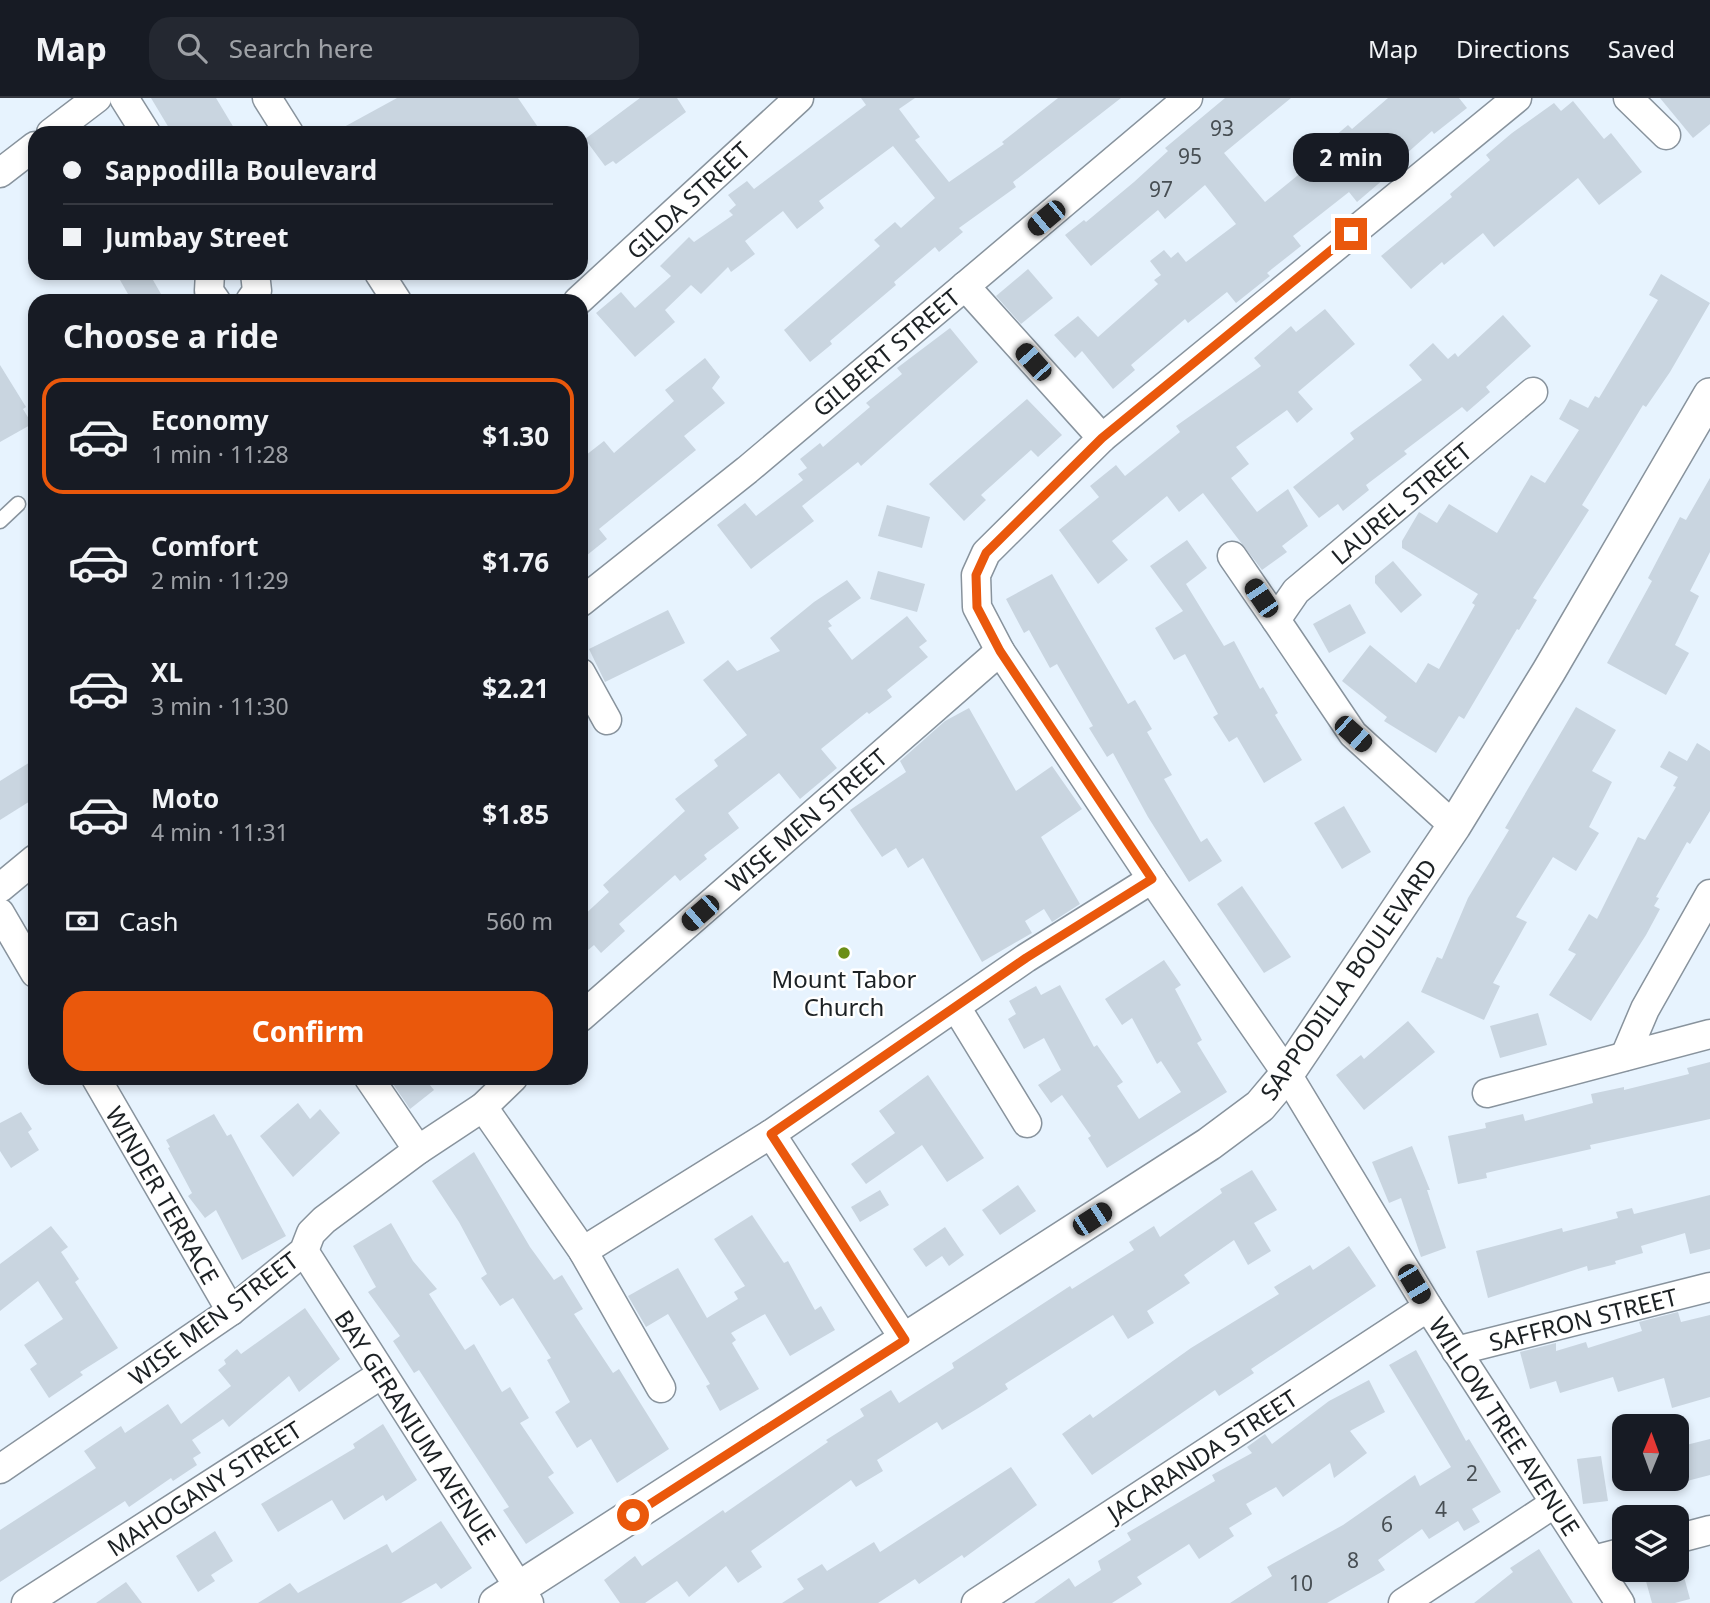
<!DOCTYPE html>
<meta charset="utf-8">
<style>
body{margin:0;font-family:"Noto Sans",sans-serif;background:#242831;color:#f1f3f6;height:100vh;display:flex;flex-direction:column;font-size:26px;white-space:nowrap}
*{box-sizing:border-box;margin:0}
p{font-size:23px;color:#9ea1a6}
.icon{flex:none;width:38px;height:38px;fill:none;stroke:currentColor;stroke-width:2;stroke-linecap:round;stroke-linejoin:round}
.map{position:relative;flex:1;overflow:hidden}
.drawer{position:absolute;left:28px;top:196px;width:560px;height:791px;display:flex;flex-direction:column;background:#171b24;border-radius:21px;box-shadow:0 4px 10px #0003}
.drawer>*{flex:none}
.hud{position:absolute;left:28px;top:28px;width:560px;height:154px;border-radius:21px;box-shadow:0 4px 10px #0003;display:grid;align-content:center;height:154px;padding:0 35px;background:#171b24}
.needle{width:46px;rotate:1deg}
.controls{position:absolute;left:1612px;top:1316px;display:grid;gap:14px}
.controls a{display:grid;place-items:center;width:77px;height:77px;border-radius:14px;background:#171b24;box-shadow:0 4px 10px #0003;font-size:35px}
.end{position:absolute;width:32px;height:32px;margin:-16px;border:9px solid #ea580c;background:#fff;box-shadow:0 0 0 4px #fff}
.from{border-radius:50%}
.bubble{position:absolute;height:49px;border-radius:21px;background:#171b24;box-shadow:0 4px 10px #0003;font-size:23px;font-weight:700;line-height:49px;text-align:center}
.car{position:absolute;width:21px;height:42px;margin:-21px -10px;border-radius:9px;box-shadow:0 0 5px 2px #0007;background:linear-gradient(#222 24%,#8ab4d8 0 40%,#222 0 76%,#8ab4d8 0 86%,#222 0)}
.hud b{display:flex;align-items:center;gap:24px;height:66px;font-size:26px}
.hud b+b{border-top:2px solid #363941}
.hud i{width:18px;height:18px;background:#f1f3f6}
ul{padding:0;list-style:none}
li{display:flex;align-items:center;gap:21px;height:116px;margin:0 14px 10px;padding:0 21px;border:4px solid transparent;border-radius:21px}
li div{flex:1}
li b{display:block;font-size:26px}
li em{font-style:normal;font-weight:700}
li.current{border-color:#ea580c}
li>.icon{width:63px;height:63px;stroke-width:1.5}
h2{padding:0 35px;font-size:32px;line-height:84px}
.pay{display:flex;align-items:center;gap:18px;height:77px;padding:0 35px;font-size:26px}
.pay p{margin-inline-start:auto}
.action{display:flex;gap:14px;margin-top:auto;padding:14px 35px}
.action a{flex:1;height:80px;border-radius:21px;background:#ea580c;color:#fff;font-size:28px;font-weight:700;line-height:80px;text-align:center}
header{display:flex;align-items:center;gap:42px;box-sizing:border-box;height:98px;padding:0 35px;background:#171b24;border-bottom:2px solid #363941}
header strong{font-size:33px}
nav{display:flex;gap:38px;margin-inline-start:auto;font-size:24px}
.search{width:490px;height:63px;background:#242831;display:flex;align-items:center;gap:18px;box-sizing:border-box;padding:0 24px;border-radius:21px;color:#9ea1a6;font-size:26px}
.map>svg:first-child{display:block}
.building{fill:#c9d5e0}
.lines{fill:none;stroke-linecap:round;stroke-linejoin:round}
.service-casing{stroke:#88939d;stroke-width:17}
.minor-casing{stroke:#88939d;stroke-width:31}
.tertiary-casing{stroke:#88939d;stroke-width:36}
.service{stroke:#fff;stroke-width:14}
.minor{stroke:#fff;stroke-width:28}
.tertiary{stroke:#fff;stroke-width:33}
.route{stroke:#ea580c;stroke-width:9}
.poi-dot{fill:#6b8e16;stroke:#fff;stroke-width:2.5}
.labels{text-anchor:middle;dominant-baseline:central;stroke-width:5;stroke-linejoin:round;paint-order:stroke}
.number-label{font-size:21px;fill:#474e53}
.street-label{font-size:24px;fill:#1c2124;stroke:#fff}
.poi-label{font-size:24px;fill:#1c2124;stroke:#fff}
</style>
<header>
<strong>Map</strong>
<div class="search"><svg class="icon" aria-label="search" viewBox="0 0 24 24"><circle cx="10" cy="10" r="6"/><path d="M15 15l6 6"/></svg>Search here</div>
<nav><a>Map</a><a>Directions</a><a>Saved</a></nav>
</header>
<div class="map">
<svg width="1710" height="1505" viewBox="0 0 1710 1505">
<rect width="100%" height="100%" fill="#e7f3fe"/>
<g class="building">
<polygon points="151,0 216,0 237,35 172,35"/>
<polygon points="397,0 518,0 542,35 333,35"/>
<polygon points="640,0 677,0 686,14 616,66 613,63 605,68 585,41"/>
<polygon points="861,0 915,0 899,11 920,39 915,42 949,84 1004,46 1002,44 1058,0 1121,0 1013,84 1016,89 959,130 963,134 939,154 935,149 894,184 896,187 830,243 832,246 810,264 784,232 880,148 874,142 895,124 901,130 935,100 893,48 819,103 824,110 797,131 783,113 745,143 755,156 731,174 728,169 701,196 691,187 665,212 675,224 635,259 596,215 621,194 635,210 671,178 660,168 689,139 694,144 733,117 729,113 736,107 728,97 747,83 754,91 866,7"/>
<polygon points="1225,0 1291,0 1224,55 1265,104 1319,60 1315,55 1348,27 1352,31 1388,0 1459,0 1467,10 1434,36 1432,33 1388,72 1391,75 1357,104 1349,94 1293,138 1301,148 1267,175 1270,178 1236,205 1227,194 1188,225 1185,221 1131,267 1135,272 1113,291 1082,253 1075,260 1054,237 1078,218 1098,239 1158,186 1154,182 1161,177 1150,163 1164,152 1171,160 1178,154 1186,164 1236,126 1205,87 1165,121 1158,112 1091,168 1065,137 1084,122 1086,124 1134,84 1168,53 1165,50"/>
<polygon points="1660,0 1710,0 1710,26 1693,40"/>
<polygon points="1573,3 1604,41 1611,35 1642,74 1599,107 1578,80 1494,149 1483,135 1444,167 1442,164 1411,191 1381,158 1452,99 1450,96 1490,62 1486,57 1512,35 1554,5 1561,13"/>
<polygon points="1028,171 1053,200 1021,226 996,198"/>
<polygon points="116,175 149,175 165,203 132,203"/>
<polygon points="1661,176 1710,205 1670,274 1646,309 1643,307 1582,407 1589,412 1533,500 1537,502 1519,532 1517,531 1464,621 1459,618 1436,655 1384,623 1387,619 1342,583 1370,547 1416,585 1428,565 1439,571 1475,507 1472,505 1478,496 1402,450 1402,443 1419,414 1437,425 1449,406 1497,435 1531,377 1545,385 1579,332 1559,321 1570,301 1588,310 1595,298 1599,300 1658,202 1649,197"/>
<polygon points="1325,211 1355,246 1298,294 1313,311 1297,325 1287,312 1236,349 1249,366 1231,380 1257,414 1288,391 1308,428 1282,448 1287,454 1262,472 1203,395 1179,414 1167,398 1112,443 1128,462 1098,486 1059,432 1099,399 1090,388 1116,367 1125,378 1180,334 1176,328 1261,268 1254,260 1291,228 1296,234"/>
<polygon points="1503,217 1531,248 1486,289 1490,294 1467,314 1462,309 1404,353 1407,356 1366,387 1369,392 1343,413 1338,406 1319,420 1293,389 1354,341 1350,335 1422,282 1409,267 1433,245 1448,261 1455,255 1458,259"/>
<polygon points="950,230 978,264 861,368 858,364 802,408 814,423 751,471 717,427 745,405 756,418 803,382 798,376 807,370 800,361 820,345 823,349 870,309 866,305 902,276 897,270"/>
<polygon points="705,260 720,279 712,290 725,305 684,338 696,352 599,431 607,441 581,462 581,361 604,343 614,355 674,303 665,292"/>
<polygon points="0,267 26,309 23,311 32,326 0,344"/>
<polygon points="1027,301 1062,337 1038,359 1031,352 981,397 986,402 964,423 929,386"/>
<polygon points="1710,380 1710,454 1690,493 1699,498 1675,547 1689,555 1666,597 1607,565 1652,483 1648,480 1680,419 1686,422"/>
<polygon points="887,407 930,419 922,450 878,438"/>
<polygon points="1187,442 1207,470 1186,486 1224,548 1234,543 1260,591 1263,589 1278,615 1275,617 1302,662 1264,685 1237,639 1229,644 1213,619 1218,616 1185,556 1174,562 1155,530 1183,513 1150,468"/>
<polygon points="1393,463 1422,497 1401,515 1375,485 1375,478"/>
<polygon points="878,473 925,486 917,514 870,501"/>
<polygon points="1052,476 1128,606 1135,602 1152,631 1147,634 1172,677 1164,681 1201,744 1207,740 1222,763 1189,784 1148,719 1113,655 1107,659 1089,630 1093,628 1057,566 1050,570 1029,532 1024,535 1006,501"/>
<polygon points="847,482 861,500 828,523 832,528 828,530 852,562 907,518 927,543 919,549 928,559 887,592 892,599 869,616 867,614 821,651 837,670 800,701 779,675 728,715 739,730 704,757 707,761 680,783 675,777 619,826 625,833 601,855 594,847 581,858 581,820 609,794 603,787 685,713 675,701 718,668 714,662 747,637 703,582 728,562 737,573 780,553 770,540 814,504"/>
<polygon points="1350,506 1366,535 1329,555 1313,526"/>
<polygon points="668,512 685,545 605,584 589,551"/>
<polygon points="1576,609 1616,632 1592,673 1612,684 1589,729 1599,735 1576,773 1553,759 1516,819 1527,824 1493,885 1500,888 1484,922 1421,894 1437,859 1442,861 1468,800 1509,732 1505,730"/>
<polygon points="969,610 1016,693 1052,668 1082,711 1041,739 1080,806 1052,824 1044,811 1025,823 1032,835 982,864 923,760 908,770 896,750 882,759 850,712 906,674 900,663 945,623"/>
<polygon points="1697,645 1710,653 1710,713 1690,746 1687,744 1656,799 1659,800 1654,808 1660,811 1646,837 1591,923 1549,897 1576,856 1568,852 1589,816 1597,821 1638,739 1645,742 1676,689 1673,688 1678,679 1660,669 1669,653 1687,663"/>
<polygon points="35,661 35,700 0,722 0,683"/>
<polygon points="1344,708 1371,754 1342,771 1314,725"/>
<polygon points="1242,788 1291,859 1264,875 1217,806"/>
<polygon points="1164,862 1181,887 1175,891 1202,942 1197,945 1227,994 1107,1070 1088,1040 1091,1038 1062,997 1051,1005 1038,987 1061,972 1044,940 1024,951 1008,921 1016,916 1009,903 1036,888 1041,897 1060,887 1094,949 1097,947 1123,984 1117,988 1139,1021 1181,994 1161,963 1157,966 1132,920 1122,927 1105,901"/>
<polygon points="1538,915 1547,947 1500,960 1490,928"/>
<polygon points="1408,923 1435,954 1364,1012 1336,977 1361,957 1364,961"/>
<polygon points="1710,964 1710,1021 1590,1047 1591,1051 1486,1075 1487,1080 1458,1086 1448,1038 1486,1030 1485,1025 1523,1016 1525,1023 1593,1005 1591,996 1624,989 1624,992 1689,976 1687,970"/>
<polygon points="928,977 984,1060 947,1084 922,1047 866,1086 851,1066 895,1035 879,1013"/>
<polygon points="389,980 424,980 434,992 410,1011"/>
<polygon points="298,1005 310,1021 320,1011 340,1035 293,1079 260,1038"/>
<polygon points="21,1014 32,1031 28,1034 39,1052 11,1070 0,1053 0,1025"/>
<polygon points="214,1016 227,1038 231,1036 286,1138 242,1162 216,1112 205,1120 188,1098 192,1095 168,1050 170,1049 166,1042"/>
<polygon points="1412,1048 1430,1092 1427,1092 1446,1150 1421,1159 1401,1100 1389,1105 1372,1064"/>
<polygon points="474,1054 530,1149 554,1182 562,1177 583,1211 574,1216 613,1275 619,1271 669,1351 617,1385 591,1341 577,1350 555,1314 570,1304 547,1262 551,1260 513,1200 500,1208 481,1180 487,1176 459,1124 432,1083"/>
<polygon points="1252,1072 1277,1112 1254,1125 1271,1153 1248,1167 1234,1142 1184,1177 1190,1185 1147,1213 1154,1225 1128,1241 1113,1217 1005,1286 1008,1291 980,1309 942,1332 937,1324 877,1362 883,1373 856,1389 851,1382 751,1453 762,1469 738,1485 726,1468 689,1499 677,1483 645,1505 620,1505 604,1482 635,1458 642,1468 723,1412 725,1415 828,1344 826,1342 864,1318 860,1311 891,1292 899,1305 954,1270 952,1265 1070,1188 1072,1191 1134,1152 1129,1144 1154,1128 1160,1139 1222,1095 1220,1091"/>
<polygon points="1018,1087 1036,1113 1000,1137 982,1112"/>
<polygon points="880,1092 889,1107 860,1124 851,1109"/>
<polygon points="1710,1097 1710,1151 1690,1156 1685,1135 1641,1148 1643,1155 1615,1163 1616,1166 1588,1173 1587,1168 1488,1200 1476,1153 1562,1130 1563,1134 1618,1120 1616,1114 1632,1110 1634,1116"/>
<polygon points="752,1117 784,1165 788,1163 815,1212 821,1208 835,1232 790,1258 765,1216 731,1235 736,1242 732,1245 759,1291 720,1313 706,1288 710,1286 668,1216 646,1229 628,1198 678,1170 707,1220 738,1201 734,1194 745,1188 714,1141"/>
<polygon points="391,1125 413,1163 437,1191 429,1196 465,1252 474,1246 502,1294 510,1289 529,1320 520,1325 554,1375 548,1379 574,1415 526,1446 503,1412 509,1409 419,1272 414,1275 393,1243 400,1238 368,1194 376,1189 353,1148"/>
<polygon points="51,1128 68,1149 61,1154 79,1181 75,1184 118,1250 80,1274 83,1277 49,1300 30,1271 37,1266 24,1247 63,1221 38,1183 0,1213 0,1166"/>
<polygon points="945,1129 964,1157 949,1168 942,1158 926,1169 913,1151"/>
<polygon points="1349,1148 1376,1188 1251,1271 1254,1275 1219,1298 1215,1292 1092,1377 1062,1336 1090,1316 1093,1320 1191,1250 1279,1196 1274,1189 1310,1167 1313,1172"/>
<polygon points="305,1210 340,1261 299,1294 289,1278 229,1329 223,1321 192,1342 201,1355 193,1360 197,1367 173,1383 171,1380 129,1409 125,1403 0,1484 0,1432 96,1370 84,1353 121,1328 125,1335 168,1306 181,1326 231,1288 218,1272 226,1266 224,1262 237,1251 241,1256"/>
<polygon points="1678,1214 1681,1224 1710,1217 1710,1299 1672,1310 1664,1280 1618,1294 1613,1279 1560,1295 1556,1283 1530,1291 1520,1254 1556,1245 1556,1253 1586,1244 1588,1250 1642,1233 1639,1224"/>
<polygon points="1416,1252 1466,1343 1469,1341 1501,1394 1472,1411 1480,1424 1464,1433 1458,1423 1429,1441 1422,1431 1378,1462 1385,1472 1327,1505 1230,1505 1272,1478 1267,1469 1343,1427 1415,1377 1420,1388 1451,1369 1389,1267"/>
<polygon points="1369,1282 1385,1314 1350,1333 1367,1355 1334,1380 1330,1365 1283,1399 1276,1389 1246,1406 1252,1416 1229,1430 1234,1438 1199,1461 1189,1446 1137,1479 1142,1486 1112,1505 1034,1505 1069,1480 1075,1489 1101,1472 1098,1463 1131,1442 1127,1435 1215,1383 1212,1377 1252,1355 1247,1349 1265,1336 1272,1346 1329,1303"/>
<polygon points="383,1326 417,1382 386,1403 383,1397 344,1422 332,1402 278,1434 261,1406 355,1350 353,1346"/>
<polygon points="1710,1341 1710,1377 1687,1383 1678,1349"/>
<polygon points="1601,1358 1608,1403 1583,1406 1577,1361"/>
<polygon points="1011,1369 1037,1407 964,1460 962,1457 919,1486 915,1481 878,1505 782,1505 804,1491 797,1481 822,1466 827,1473 874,1444 880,1454"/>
<polygon points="441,1423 472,1470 441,1491 436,1485 401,1505 258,1505 290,1485 298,1495 387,1446 392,1455"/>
<polygon points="215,1433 233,1463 211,1477 215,1483 198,1494 176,1458"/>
<polygon points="1539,1451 1573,1505 1474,1505 1513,1474 1510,1470"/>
<polygon points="1665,1472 1667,1480 1683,1475 1690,1501 1675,1505 1652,1505 1644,1476"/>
<polygon points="126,1484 142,1505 96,1505"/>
</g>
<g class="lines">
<g class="service-casing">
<polyline id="service" points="0,423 18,406"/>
</g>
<g class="minor-casing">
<g id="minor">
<polyline points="124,0 146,35"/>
<polyline points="267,0 289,35"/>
<polyline points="1517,0 1102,340 986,455 976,477 977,509 1000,553 1152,781 1287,976 1428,1209 1620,1505"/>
<polyline points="1628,0 1666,37"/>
<polyline points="51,35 97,0"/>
<polyline points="0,75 35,48"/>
<polyline points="210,175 209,193 216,203"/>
<polyline points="379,175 397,203"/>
<polyline points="965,188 1102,340"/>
<polyline points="250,203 257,193 255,175"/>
<polyline points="578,203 799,0"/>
<polyline points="1232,458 1276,522"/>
<polyline points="581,504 747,372 1188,0"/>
<polyline points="581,575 607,622"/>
<polyline points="1454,728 1353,636 1276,522 1296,493 1533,294"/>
<polyline points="0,790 35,761"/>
<polyline points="0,815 35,875"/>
<polyline points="956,909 1027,1025"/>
<polyline points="581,919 1000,553"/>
<polyline points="1625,958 1645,911 1710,796"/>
<polyline points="96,980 231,1213"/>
<polyline points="369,980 418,1052"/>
<polyline points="1487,995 1710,936"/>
<polyline points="483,1009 583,1153 661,1290"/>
<polyline points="771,1036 905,1242"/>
<polyline points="304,1153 529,1505"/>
<polyline points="583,1153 771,1036 1026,860 1152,781"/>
<polyline points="1456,1253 1710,1189"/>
<polyline points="0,1371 231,1213 304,1153 311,1135 324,1122 418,1052 483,1009 513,980"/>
<polyline points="1676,1441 1710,1432"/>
<polyline points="1593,1462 1624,1454"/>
<polyline points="26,1505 382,1276"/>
<polyline points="976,1505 1428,1209"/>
<polyline points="1403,1505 1555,1405"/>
</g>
</g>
<g class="tertiary-casing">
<polyline id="tertiary" points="496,1505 1209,1046 1260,1008 1287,976 1454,728 1549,573 1710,297"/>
</g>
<use href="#service" class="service"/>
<use href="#minor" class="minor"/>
<use href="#tertiary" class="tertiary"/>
</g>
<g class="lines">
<polyline class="route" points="633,1417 905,1242 771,1036 1026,860 1152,781 1000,553 977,509 976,477 986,455 1102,340 1351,136"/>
</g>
<circle class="poi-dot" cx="844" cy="855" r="7"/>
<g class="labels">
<g class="number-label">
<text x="1222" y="30">93</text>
<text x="1190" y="58">95</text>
<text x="1161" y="91">97</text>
<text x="1472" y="1375">2</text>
<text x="1441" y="1411">4</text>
<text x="1387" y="1426">6</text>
<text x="1353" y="1462">8</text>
<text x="1301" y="1485">10</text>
</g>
<g class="street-label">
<text transform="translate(688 102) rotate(-43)">GILDA STREET</text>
<text transform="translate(886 254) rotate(-40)">GILBERT STREET</text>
<text transform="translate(1401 405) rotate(-40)">LAUREL STREET</text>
<text transform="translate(806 722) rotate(-41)">WISE MEN STREET</text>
<text transform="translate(1348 881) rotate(-55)">SAPPODILLA BOULEVARD</text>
<text transform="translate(163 1097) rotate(60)">WINDER TERRACE</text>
<text transform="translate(213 1220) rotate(-37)">WISE MEN STREET</text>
<text transform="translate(1583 1221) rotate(-14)">SAFFRON STREET</text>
<text transform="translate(1505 1328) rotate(57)">WILLOW TREE AVENUE</text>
<text transform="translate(416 1329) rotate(57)">BAY GERANIUM AVENUE</text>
<text transform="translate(1202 1357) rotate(-33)">JACARANDA STREET</text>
<text transform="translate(204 1390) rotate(-33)">MAHOGANY STREET</text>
</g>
<g class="poi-label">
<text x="844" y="880">Mount Tabor<tspan x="844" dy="28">Church</tspan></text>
</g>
</g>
</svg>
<div class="controls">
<a><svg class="needle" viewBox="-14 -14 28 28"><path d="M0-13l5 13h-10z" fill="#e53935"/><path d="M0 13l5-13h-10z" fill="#9ea1a6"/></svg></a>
<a><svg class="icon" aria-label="layers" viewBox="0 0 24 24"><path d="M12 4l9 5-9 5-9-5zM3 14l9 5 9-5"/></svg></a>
</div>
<i class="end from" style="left:633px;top:1417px"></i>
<i class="end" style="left:1351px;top:136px"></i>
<div class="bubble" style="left:1293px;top:35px;width:116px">2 min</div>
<i class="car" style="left:1046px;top:120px;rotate:230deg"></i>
<i class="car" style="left:1033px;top:264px;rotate:318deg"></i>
<i class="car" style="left:1261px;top:500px;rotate:326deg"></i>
<i class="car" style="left:1353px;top:636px;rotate:132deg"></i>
<i class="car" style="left:700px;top:815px;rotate:229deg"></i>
<i class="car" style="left:1092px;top:1121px;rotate:57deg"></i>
<i class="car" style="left:1414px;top:1186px;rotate:149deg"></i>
<div class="hud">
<b><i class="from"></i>Sappodilla Boulevard</b>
<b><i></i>Jumbay Street</b>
</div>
<section class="drawer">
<h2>Choose a ride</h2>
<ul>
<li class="current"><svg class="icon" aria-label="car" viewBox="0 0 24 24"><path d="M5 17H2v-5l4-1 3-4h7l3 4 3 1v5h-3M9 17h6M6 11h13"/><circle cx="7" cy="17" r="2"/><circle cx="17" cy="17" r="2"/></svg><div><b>Economy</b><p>1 min · 11:28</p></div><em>$1.30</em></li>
<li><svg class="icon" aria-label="car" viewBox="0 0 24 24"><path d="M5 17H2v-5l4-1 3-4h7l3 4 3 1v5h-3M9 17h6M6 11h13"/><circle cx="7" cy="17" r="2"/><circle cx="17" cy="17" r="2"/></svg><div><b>Comfort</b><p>2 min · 11:29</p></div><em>$1.76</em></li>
<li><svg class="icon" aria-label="car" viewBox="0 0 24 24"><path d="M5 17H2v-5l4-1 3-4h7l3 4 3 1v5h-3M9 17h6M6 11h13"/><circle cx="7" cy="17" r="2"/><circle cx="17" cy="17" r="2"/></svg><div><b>XL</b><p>3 min · 11:30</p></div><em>$2.21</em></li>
<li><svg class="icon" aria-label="car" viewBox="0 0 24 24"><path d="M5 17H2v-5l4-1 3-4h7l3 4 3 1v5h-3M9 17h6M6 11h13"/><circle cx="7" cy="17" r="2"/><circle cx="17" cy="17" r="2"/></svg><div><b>Moto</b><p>4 min · 11:31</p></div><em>$1.85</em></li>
</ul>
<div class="pay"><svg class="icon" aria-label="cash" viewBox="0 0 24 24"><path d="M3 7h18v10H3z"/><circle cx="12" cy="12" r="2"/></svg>Cash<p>560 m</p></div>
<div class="action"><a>Confirm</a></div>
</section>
</div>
